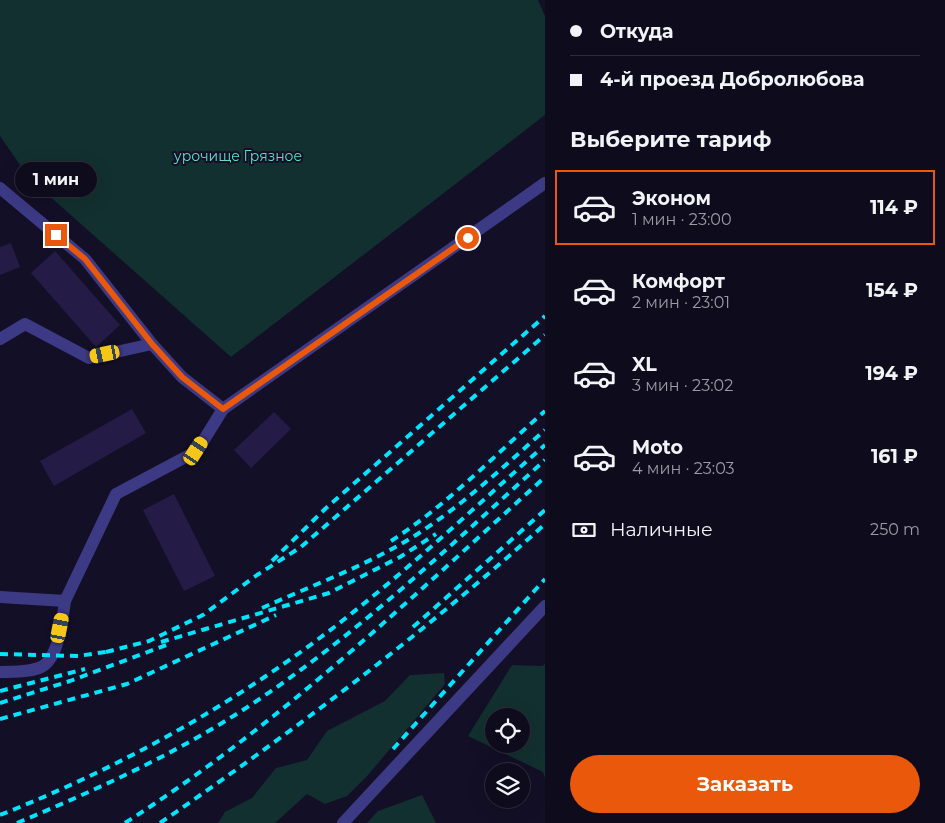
<!DOCTYPE html>
<html lang="ru">
<meta charset="utf-8">
<style>
body{margin:0;font-family:Montserrat,sans-serif;background:#171425;color:#f1f3f6;height:100vh;display:flex;flex-direction:column;font-size:19px;white-space:nowrap}
*{box-sizing:border-box;margin:0}
p{font-size:16px;color:#9b9ba3}
.icon{flex:none;width:28px;height:28px;fill:none;stroke:currentColor;stroke-width:2;stroke-linecap:round;stroke-linejoin:round}
.map{position:relative;flex:1;overflow:hidden}
.details{display:flex;flex-direction:column;background:#0e0b1c;width:400px}
.details>*{flex:none}
.guide{display:grid;align-content:center;height:110px;padding:0 25px;background:#0e0b1c}
.tools{position:absolute;left:485px;top:708px;display:grid;gap:10px}
.tools a{display:grid;place-items:center;width:45px;height:45px;border-radius:50%;background:#0e0b1c;box-shadow:0 5px 20px #0002,0 0 0 1px #2e2b3b;font-size:25px}
.end{position:absolute;width:22px;height:22px;margin:-11px;border:6px solid #ea580c;background:#fff;box-shadow:0 0 0 2px #fff}
.from{border-radius:50%}
.bubble{position:absolute;height:35px;border-radius:18px;background:#0e0b1c;box-shadow:0 5px 20px #0002,0 0 0 1px #2e2b3b;font-size:16px;font-weight:700;line-height:35px;text-align:center}
.car{position:absolute;width:15px;height:30px;margin:-15px -8px;border-radius:6px;box-shadow:0 0 4px 1px #0007;background:linear-gradient(#f5c518 24%,#345 0 40%,#f5c518 0 76%,#345 0 86%,#f5c518 0)}
.guide b{display:flex;align-items:center;gap:18px;height:48px;font-size:19px}
.guide b+b{border-top:1px solid #2e2b3b}
.guide i{width:12px;height:12px;background:#f1f3f6}
ul{padding:0;list-style:none}
li{display:flex;align-items:center;gap:15px;height:75px;margin:0 10px 8px;padding:0 15px;border:2px solid transparent;border-radius:0px}
li div{flex:1}
li b{display:block;font-size:19px}
li em{font-style:normal;font-weight:700}
li.current{border-color:#ea580c}
li>.icon{width:45px;height:45px;stroke-width:1.5}
h2{padding:0 25px;font-size:22px;line-height:60px}
.pay{display:flex;align-items:center;gap:12px;height:55px;padding:0 25px;font-size:19px}
.pay p{margin-inline-start:auto}
.action{display:flex;gap:10px;margin-top:auto;padding:10px 25px}
.action a{flex:1;height:58px;border-radius:30px;background:#ea580c;color:#fff;font-size:20px;font-weight:700;line-height:58px;text-align:center}
main{display:flex;flex:1;min-height:0}
.map>svg:first-child{display:block}
.green{fill:#12302f;fill-rule:evenodd}
.building{fill:#241b47}
.lines{fill:none;stroke-linecap:round;stroke-linejoin:round}
.minor{stroke:#3d3a85;stroke-width:12}
.rail{stroke:#00e5ff;stroke-width:4;stroke-dasharray:8 6;stroke-linecap:butt}
.route{stroke:#ea580c;stroke-width:6}
.labels{text-anchor:middle;dominant-baseline:central;stroke-width:4;stroke-linejoin:round;paint-order:stroke}
.park-label{font-size:14px;fill:#5fe0c0;stroke:#130f26}
</style>
<main>
<div class="map">
<svg width="545" height="823" viewBox="0 0 545 823">
<rect width="100%" height="100%" fill="#130f26"/>
<g class="green">
<polygon points="0,0 538,0 545,16 545,115 231,357 29,178 0,136"/>
<path d="M545,664V778L543,772L468,736L512,665L542,666ZM521,716V744H494V716Z"/>
<polygon points="444,673 445,684 368,775 347,796 325,804 307,794 275,823 218,823 225,812 252,798 276,768 307,760 327,731 385,701 410,675"/>
<polygon points="422,795 436,823 367,823 378,811"/>
</g>
<g class="building">
<polygon points="11,243 20,267 0,275 0,247"/>
<polygon points="55,251 120,325 96,347 31,273"/>
<polygon points="132,409 146,433 54,486 40,461"/>
<polygon points="274,412 291,429 251,468 234,450"/>
<polygon points="174,494 215,576 184,591 143,510"/>
</g>
<g class="lines">
<g class="minor">
<polyline points="0,188 85,259 152,344 182,377 223,409 545,183"/>
<polyline points="0,339 25,324 89,358 152,344"/>
<polyline points="0,597 65,601 116,494 197,451 223,409"/>
<path d="M0,672C12,672 28,672 39,668C59,661 62,620 65,601"/>
<polyline points="343,823 545,606"/>
</g>
<g class="rail">
<path d="M391,541C447,505 495,455 545,411"/>
<polyline points="272,561 325,509 545,316"/>
<path d="M262,608C313,585 368,565 416,535C463,505 503,467 545,430"/>
<polyline points="413,627 545,510"/>
<polyline points="161,642 329,593 400,557 436,534"/>
<polyline points="106,652 149,641 203,615 257,575 301,547 545,335"/>
<polyline points="0,654 78,656 112,651"/>
<polyline points="0,691 85,669"/>
<polyline points="0,703 70,681 169,644"/>
<polyline points="0,719 127,684 276,615"/>
<polyline points="393,749 545,579"/>
<path d="M0,815C119,768 231,706 333,628C407,571 475,507 545,445"/>
<path d="M17,823C98,789 178,753 252,704C358,634 451,545 545,460"/>
<path d="M125,823C279,725 410,599 545,477"/>
<path d="M160,823C294,731 424,633 545,524"/>
</g>
</g>
<g class="lines">
<polyline class="route" points="56,235 85,259 152,344 182,377 223,409 468,238"/>
</g>
<g class="labels">
<g class="park-label">
<text x="238" y="156">урочище Грязное</text>
</g>
</g>
</svg>
<div class="tools">
<a><svg class="icon" aria-label="locate" viewBox="0 0 24 24"><circle cx="12" cy="12" r="6"/><path d="M12 2v4M12 18v4M2 12h4M18 12h4"/></svg></a>
<a><svg class="icon" aria-label="layers" viewBox="0 0 24 24"><path d="M12 4l9 5-9 5-9-5zM3 14l9 5 9-5"/></svg></a>
</div>
<i class="end from" style="left:468px;top:238px"></i>
<i class="end" style="left:56px;top:235px"></i>
<div class="bubble" style="left:15px;top:162px;width:82px">1 мин</div>
<i class="car" style="left:105px;top:354px;rotate:258deg"></i>
<i class="car" style="left:196px;top:451px;rotate:33deg"></i>
<i class="car" style="left:60px;top:628px;rotate:11deg"></i>
</div>
<section class="details">
<div class="guide">
<b><i class="from"></i>Откуда</b>
<b><i></i>4-й проезд Добролюбова</b>
</div>
<h2>Выберите тариф</h2>
<ul>
<li class="current"><svg class="icon" aria-label="car" viewBox="0 0 24 24"><path d="M5 17H2v-5l4-1 3-4h7l3 4 3 1v5h-3M9 17h6M6 11h13"/><circle cx="7" cy="17" r="2"/><circle cx="17" cy="17" r="2"/></svg><div><b>Эконом</b><p>1 мин · 23:00</p></div><em>114 ₽</em></li>
<li><svg class="icon" aria-label="car" viewBox="0 0 24 24"><path d="M5 17H2v-5l4-1 3-4h7l3 4 3 1v5h-3M9 17h6M6 11h13"/><circle cx="7" cy="17" r="2"/><circle cx="17" cy="17" r="2"/></svg><div><b>Комфорт</b><p>2 мин · 23:01</p></div><em>154 ₽</em></li>
<li><svg class="icon" aria-label="car" viewBox="0 0 24 24"><path d="M5 17H2v-5l4-1 3-4h7l3 4 3 1v5h-3M9 17h6M6 11h13"/><circle cx="7" cy="17" r="2"/><circle cx="17" cy="17" r="2"/></svg><div><b>XL</b><p>3 мин · 23:02</p></div><em>194 ₽</em></li>
<li><svg class="icon" aria-label="car" viewBox="0 0 24 24"><path d="M5 17H2v-5l4-1 3-4h7l3 4 3 1v5h-3M9 17h6M6 11h13"/><circle cx="7" cy="17" r="2"/><circle cx="17" cy="17" r="2"/></svg><div><b>Moto</b><p>4 мин · 23:03</p></div><em>161 ₽</em></li>
</ul>
<div class="pay"><svg class="icon" aria-label="cash" viewBox="0 0 24 24"><path d="M3 7h18v10H3z"/><circle cx="12" cy="12" r="2"/></svg>Наличные<p>250 m</p></div>
<div class="action"><a>Заказать</a></div>
</section>
</main>
